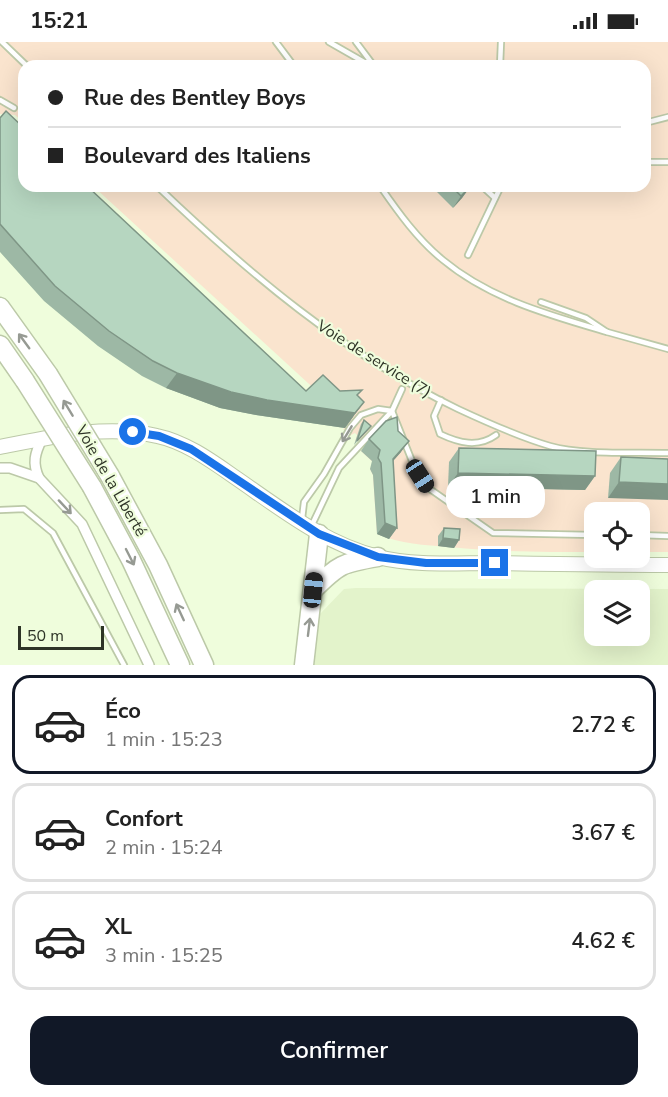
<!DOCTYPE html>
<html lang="fr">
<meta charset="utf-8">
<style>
body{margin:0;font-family:"Nunito Sans",sans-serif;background:#f2f2f2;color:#222;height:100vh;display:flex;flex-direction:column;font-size:22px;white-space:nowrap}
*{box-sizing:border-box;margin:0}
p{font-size:20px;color:#767676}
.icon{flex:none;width:33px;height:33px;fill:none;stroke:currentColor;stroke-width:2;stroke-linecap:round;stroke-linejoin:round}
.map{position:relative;height:623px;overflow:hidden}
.drawer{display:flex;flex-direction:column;background:#fff;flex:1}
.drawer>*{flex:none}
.hud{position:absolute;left:18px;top:18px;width:633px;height:132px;border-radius:18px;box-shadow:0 6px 24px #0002;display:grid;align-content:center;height:132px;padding:0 30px;background:#fff}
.tools{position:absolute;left:584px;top:460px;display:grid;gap:12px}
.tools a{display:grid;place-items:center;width:66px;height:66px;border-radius:12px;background:#fff;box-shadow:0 6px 24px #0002;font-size:30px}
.scale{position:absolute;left:18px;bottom:15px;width:86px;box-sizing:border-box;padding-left:6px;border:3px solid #2e3427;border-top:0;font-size:16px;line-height:21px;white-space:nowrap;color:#2e3427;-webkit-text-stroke:4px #effddc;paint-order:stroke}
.end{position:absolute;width:27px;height:27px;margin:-14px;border:8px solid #1a73e8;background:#fff;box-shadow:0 0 0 3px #fff}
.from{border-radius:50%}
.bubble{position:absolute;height:42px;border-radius:18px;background:#fff;box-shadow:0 6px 24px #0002;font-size:20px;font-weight:600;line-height:42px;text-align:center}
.car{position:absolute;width:18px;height:36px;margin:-18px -9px;border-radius:8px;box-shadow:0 0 4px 2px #0007;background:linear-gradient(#222 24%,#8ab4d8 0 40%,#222 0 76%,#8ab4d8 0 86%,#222 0)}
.hud b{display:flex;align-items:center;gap:21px;height:57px;font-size:22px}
.hud b+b{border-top:2px solid #e0e0e0}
.hud i{width:15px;height:15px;background:#222}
ul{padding:10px 0 0;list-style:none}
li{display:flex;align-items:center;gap:18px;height:99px;margin:0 12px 9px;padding:0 18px;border:3px solid #e0e0e0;border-radius:18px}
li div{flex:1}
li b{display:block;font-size:22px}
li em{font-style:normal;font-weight:600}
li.active{border-color:#111827}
li>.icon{width:54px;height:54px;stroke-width:1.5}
.button{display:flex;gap:12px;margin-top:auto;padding:12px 30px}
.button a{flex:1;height:69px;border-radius:18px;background:#111827;color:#fff;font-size:24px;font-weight:600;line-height:69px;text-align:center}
.status{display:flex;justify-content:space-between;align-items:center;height:42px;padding:0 30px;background:#fff;direction:ltr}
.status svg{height:16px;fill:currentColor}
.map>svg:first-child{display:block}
.built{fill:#e3f3cb;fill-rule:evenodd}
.green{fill:#fae4ce}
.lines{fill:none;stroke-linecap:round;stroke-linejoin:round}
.lane-casing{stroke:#bcc9a8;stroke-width:8}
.street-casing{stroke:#bcc9a8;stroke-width:12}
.secondary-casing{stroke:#bcc9a8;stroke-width:16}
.highway-casing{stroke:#bcc9a8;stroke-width:21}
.lane{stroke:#fff;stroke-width:4.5}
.street{stroke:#fff;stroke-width:9}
.secondary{stroke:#fff;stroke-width:14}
.highway{stroke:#fff;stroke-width:18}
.highway-bridge-casing{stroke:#bcc9a8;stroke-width:21;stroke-linecap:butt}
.highway-bridge{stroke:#fff;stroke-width:18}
.wall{fill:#9db8a5}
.shaded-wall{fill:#7f9686}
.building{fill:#b6d6c0;stroke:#7f9686;stroke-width:1.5}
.oneway{stroke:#969a93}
.route{stroke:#1a73e8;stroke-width:8}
.labels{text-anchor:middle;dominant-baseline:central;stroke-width:4.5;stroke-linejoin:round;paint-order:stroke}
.street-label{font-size:16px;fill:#2e3427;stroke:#effddc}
</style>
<div class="status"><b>15:21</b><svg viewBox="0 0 49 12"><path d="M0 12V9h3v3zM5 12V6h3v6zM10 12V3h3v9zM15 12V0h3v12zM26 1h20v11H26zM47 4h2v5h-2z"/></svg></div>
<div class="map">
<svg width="668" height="623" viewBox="0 0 668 623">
<rect width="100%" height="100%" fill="#effddc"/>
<path class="built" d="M356,546L668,547V623H314L320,572L344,547ZM594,549H639V594H594Z"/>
<path class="green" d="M0,0H668V510H639V471H594V510C546,510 498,510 450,505C424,503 401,502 377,492L373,433L370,427L376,423L361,409L367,402L362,397L355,400L357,393L355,391L349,394L352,388L349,386L343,388L346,383L333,364L93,144H645V24H24V81L15,73L0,72Z"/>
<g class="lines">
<g class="lane-casing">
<g id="lane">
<polyline points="2,0 27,24"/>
<polyline points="276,0 294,24"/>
<polyline points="329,0 371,24"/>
<polyline points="356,0 374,24"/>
<polyline points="500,24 501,0"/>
<polyline points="0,58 14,66"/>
<polyline points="645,81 668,75"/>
<polyline points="645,120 668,120"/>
<path d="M157,144C248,231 344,312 458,367C488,381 519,395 550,404C581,413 635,410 668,411"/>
<path d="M380,144C398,170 418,198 443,218C490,257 549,273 607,290"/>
<polyline points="482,144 495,156"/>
<polyline points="468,213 501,144"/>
<polyline points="541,260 586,276 607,290 668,307"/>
<path d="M441,358L434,374L440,392C459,401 478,406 496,393"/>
<polyline points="0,468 24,467 53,491 124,623"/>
<polyline points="302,477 304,460 324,432 350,386 361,373 378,367 392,369 402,347"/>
<polyline points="311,485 339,426 392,369 414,424 427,445 493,491 594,493"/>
<polyline points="639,493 668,494"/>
</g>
</g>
<g class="street-casing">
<g id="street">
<polyline points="0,426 10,426 39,436 82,482 149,623"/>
<path d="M39,436C32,421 35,411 42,397"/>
</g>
</g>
<g class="secondary-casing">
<path id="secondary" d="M0,405C51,395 106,382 157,394C186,400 213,420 236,436C281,467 325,502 378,515C413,524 455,521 491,521C550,522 609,523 668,523"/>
</g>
<g class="highway-casing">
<g id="highway">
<polyline points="0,265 48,332"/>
<polyline points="0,303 25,339"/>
<polyline points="110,434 158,523 204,623"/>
<polyline points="92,445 131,518 180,623"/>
<path d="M313,548C339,522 342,521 378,515"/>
<polyline points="304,623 319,492"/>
</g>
</g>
<use href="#lane" class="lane"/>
<use href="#street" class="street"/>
<use href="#secondary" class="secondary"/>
<use href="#highway" class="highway"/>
<g class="highway-bridge-casing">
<g id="highway-bridge">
<polyline points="48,332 110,434"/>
<polyline points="25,339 92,445"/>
</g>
</g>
<use href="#highway-bridge" class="highway-bridge"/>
</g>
<g class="wall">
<polygon points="0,76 306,349 340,349 358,354 353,375 345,386 256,373 220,366 166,346 142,334 98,304 44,259 0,210"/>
<polygon points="128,144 135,144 132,148"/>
<polygon points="431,144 470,144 462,156 453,166"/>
<polygon points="364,378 371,384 354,403 361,382"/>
<polygon points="398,389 401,410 393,419 397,486 389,497 377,492 373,433 370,427 372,419 361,409 369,397"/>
<polygon points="459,406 595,434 585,448 448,445 449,420"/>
<polygon points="621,415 668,417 608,456 610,431"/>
<polygon points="444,486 459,498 454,506 438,504 438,494"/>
</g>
<g class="shaded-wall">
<polygon points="471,144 462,156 453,166 461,154"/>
<polygon points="177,331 364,360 345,386 256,373 220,366 166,346"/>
<polygon points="409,399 401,410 385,428 393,417"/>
<polygon points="458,431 595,434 585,448 448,445"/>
<polygon points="619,440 668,442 668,458 608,456"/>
<polygon points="385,481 397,486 389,497 377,492"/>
<polygon points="443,496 459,498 454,506 438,504"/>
</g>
<g class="building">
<polygon points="6,69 24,86 24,144 87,144 306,349 323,333 340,349 362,348 357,353 364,360 355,371 267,358 231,350 177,331 153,319 109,289 55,244 0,182 0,76"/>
<polygon points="451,144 471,144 461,154"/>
<polygon points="397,375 398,389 409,399 393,417 397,486 385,481 381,421 378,416 380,408 369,397 386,379"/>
<polygon points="364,378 371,384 357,399"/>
<polygon points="459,406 596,409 595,434 458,431"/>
<polygon points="621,415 668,417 668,442 619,440"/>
<polygon points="618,468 641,468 641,478 639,478 639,471 618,471"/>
<polygon points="444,486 460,487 459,498 443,496"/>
</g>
<defs><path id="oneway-shaft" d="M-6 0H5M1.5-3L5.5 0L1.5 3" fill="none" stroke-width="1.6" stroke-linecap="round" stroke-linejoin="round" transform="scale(1.5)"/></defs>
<g class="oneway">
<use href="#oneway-shaft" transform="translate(24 299) rotate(-126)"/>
<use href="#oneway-shaft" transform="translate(68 366) rotate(-121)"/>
<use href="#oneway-shaft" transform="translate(347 392) rotate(121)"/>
<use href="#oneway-shaft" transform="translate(65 465) rotate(47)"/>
<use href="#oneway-shaft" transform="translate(130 515) rotate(63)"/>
<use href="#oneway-shaft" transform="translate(180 570) rotate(-115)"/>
<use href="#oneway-shaft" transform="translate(309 585) rotate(-83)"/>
</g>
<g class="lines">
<polyline class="route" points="133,390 159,394 191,407 319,492 378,515 426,521 495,521"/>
</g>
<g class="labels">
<g class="street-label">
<text transform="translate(374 317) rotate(32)">Voie de service (7)</text>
<text transform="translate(111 439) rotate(60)">Voie de la Liberté</text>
</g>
</g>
</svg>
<div class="tools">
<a><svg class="icon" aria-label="locate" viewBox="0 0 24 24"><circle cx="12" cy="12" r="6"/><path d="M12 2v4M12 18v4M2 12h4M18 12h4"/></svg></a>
<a><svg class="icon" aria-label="layers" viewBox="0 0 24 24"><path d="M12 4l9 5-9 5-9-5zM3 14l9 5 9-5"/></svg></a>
</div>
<div class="scale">50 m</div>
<i class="end from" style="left:133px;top:390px"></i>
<i class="end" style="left:495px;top:521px"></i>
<div class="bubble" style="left:446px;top:434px;width:99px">1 min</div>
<i class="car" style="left:420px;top:434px;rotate:147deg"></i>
<i class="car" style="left:313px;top:548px;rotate:6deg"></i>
<div class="hud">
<b><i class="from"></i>Rue des Bentley Boys</b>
<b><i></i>Boulevard des Italiens</b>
</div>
</div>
<section class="drawer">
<ul>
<li class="active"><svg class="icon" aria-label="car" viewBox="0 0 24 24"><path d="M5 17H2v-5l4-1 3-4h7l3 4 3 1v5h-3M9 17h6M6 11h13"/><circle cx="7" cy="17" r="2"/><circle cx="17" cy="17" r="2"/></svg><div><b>Éco</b><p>1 min · 15:23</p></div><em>2.72 €</em></li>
<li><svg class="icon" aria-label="car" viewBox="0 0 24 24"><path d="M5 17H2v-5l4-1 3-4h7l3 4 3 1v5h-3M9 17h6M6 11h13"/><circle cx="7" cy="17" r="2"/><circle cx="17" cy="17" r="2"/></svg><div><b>Confort</b><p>2 min · 15:24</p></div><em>3.67 €</em></li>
<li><svg class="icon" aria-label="car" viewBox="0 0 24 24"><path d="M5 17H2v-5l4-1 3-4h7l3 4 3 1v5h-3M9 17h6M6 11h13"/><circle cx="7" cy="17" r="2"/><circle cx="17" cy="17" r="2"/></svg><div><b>XL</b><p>3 min · 15:25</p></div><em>4.62 €</em></li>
</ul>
<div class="button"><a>Confirmer</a></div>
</section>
